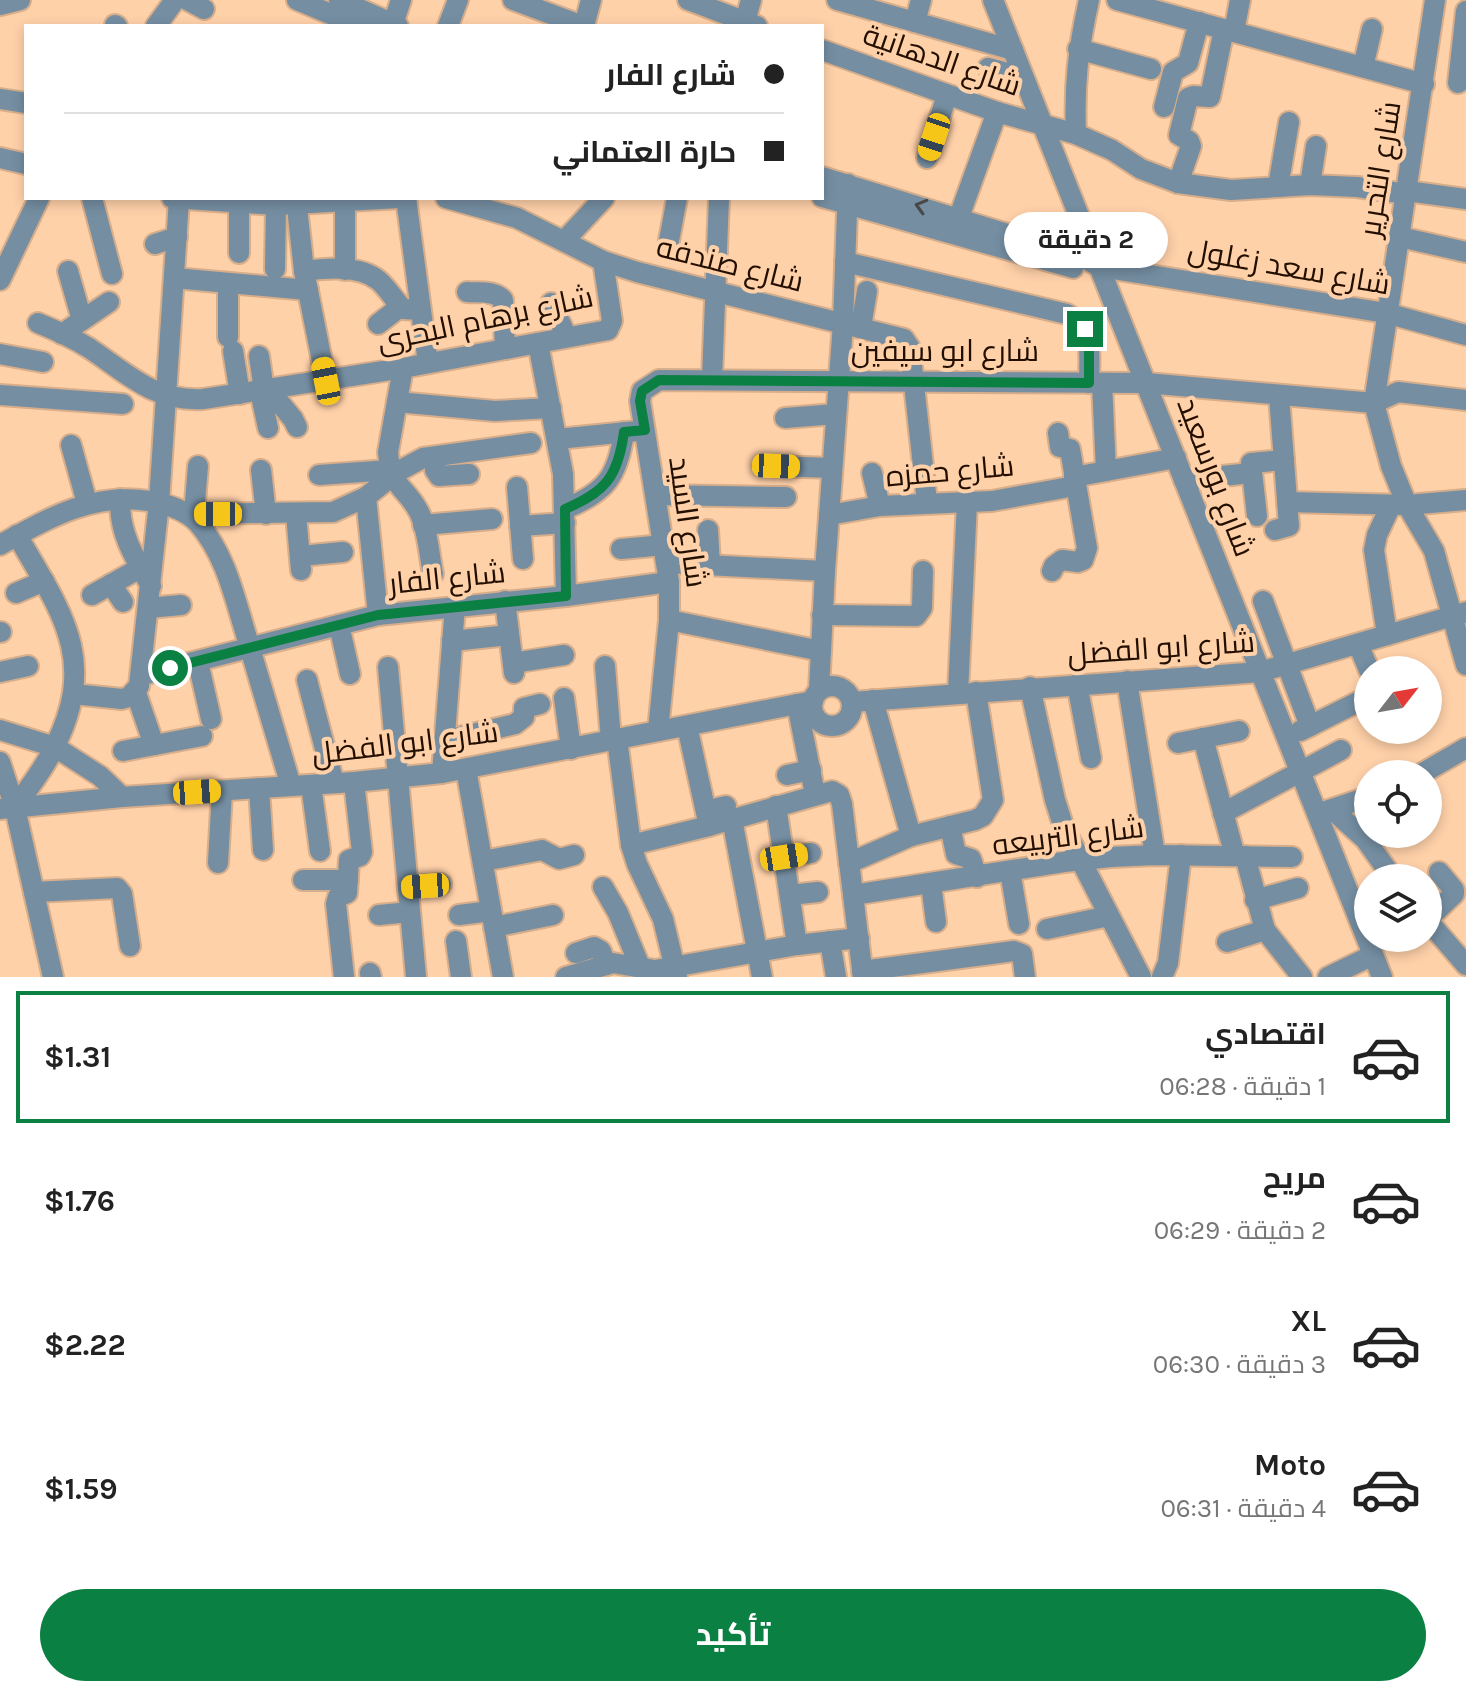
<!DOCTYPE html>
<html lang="ar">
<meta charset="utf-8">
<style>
body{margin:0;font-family:Karla,Cairo,sans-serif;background:#f2f2f2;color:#222;direction:rtl;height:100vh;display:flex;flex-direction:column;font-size:30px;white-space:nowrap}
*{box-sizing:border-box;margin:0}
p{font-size:26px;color:#767676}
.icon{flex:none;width:44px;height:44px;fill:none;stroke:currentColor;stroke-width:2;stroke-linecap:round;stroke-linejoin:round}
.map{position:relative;height:977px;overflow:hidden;direction:ltr}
.side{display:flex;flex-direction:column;background:#fff;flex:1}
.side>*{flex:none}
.banner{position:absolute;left:24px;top:24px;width:800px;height:176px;border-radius:0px;box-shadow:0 4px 12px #0003;direction:rtl;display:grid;align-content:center;height:176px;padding:0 40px;background:#fff}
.needle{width:52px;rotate:59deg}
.fabs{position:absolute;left:1354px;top:656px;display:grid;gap:16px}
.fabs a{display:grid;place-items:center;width:88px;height:88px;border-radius:50%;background:#fff;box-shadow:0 4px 12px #0003;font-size:40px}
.end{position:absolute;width:36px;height:36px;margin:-18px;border:10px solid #0b8043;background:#fff;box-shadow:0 0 0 4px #fff}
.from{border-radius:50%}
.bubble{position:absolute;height:56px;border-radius:28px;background:#fff;box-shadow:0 4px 12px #0003;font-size:26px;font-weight:700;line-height:56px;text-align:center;direction:rtl}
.car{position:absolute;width:24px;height:48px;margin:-24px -12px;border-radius:10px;box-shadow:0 0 6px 2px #0007;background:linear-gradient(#f5c518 24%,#345 0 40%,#f5c518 0 76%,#345 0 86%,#f5c518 0)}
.banner b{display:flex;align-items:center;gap:28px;height:76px;font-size:30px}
.banner b+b{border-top:2px solid #e0e0e0}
.banner i{width:20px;height:20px;background:#222}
ul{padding:14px 0 0;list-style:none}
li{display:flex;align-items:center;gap:24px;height:132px;margin:0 16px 12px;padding:0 24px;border:4px solid transparent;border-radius:0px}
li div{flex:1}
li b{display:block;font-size:30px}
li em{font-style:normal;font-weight:700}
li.on{border-color:#0b8043}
li>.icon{width:72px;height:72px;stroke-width:1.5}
.action{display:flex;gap:16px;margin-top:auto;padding:16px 40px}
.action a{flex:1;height:92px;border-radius:48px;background:#0b8043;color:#fff;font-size:32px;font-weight:700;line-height:92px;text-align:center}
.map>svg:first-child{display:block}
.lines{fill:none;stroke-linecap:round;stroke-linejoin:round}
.minor-casing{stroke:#d7ae8b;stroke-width:24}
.minor{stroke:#758ea2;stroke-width:20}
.oneway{stroke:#484849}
.route{stroke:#0b8043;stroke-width:10}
.labels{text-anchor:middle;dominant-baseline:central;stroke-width:8;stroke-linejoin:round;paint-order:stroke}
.street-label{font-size:30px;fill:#230f00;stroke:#ffd1a9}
</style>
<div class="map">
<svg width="1466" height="977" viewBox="0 0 1466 977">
<rect width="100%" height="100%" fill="#ffd1a9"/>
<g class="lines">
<g class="minor-casing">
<g id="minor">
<polyline points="187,0 204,9"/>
<polyline points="297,0 359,26"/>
<polyline points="339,0 398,26"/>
<polyline points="513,0 583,26"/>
<polyline points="688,0 757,26"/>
<polyline points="837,0 1013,50"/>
<polyline points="993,0 1382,977"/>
<polyline points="1117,0 1424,84"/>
<polyline points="1435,0 1374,403 1391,466 1407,505 1434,551 1466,665"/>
<polyline points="0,5 20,0"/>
<polyline points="745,22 751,0"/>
<polyline points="915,22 921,0"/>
<polyline points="393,24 401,0"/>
<polyline points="115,25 117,26"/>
<polyline points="156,26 175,0"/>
<polyline points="448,26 458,0"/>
<polyline points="584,26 591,0"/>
<polyline points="1234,32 1240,0"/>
<polyline points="1078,49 1151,69"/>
<polyline points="822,50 997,112 1076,134 1112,150 1141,169 1178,183 1231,190 1310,185 1357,187 1407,194"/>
<polyline points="1363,67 1372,29"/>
<polyline points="988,68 1023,77"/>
<polyline points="1458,83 1466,11"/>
<polyline points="0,99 26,103"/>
<polyline points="1164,107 1173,72 1188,63 1199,22"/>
<path d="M1076,134C1074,85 1078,49 1089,0"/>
<polyline points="0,158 26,164"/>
<polyline points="927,158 947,95"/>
<polyline points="822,177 1082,257 1100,267 1386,313 1466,335"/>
<polyline points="1178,183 1191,146 1189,141 1179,135 1188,98 1193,96 1210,97 1224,29"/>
<polyline points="1310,185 1316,146"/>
<polyline points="1278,187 1289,122"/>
<polyline points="1407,191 1466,199"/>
<polyline points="822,197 1073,268"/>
<polyline points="92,198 112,274"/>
<polyline points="172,198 276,205 399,198"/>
<polyline points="296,198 304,271 326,381"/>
<polyline points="406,198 428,363"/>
<polyline points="446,198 517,218 603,261 637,272 904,339 910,348 927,502"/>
<polyline points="345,202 345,270"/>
<polyline points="959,217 997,112"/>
<polyline points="1400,237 1466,252"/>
<polyline points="564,241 604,198"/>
<polyline points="155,244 177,237"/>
<polyline points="668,246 677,198"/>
<polyline points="239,253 239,204"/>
<path d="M845,262L1067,314C1095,329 1089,355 1089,383"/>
<polyline points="275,269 276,205"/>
<polyline points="68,271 82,320"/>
<path d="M304,271C327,268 359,265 378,280C388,288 394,300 403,309L420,310"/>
<polyline points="174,278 308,290"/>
<polyline points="0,280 39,198"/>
<polyline points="228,284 228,337"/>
<path d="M467,292C479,293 495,290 503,300L505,349"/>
<polyline points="551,303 567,337"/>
<path d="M38,323C55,330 73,338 89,348C128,374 154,402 203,399L403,368L608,330L612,321L603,261"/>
<polyline points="378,324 400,307"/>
<polyline points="861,327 867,291"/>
<polyline points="62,334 109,302"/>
<polyline points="538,343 563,474 566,596"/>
<polyline points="233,351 240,394"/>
<polyline points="0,354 43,362"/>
<polyline points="259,356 264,390"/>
<path d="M403,368L388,452C391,489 405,485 419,512C428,530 429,554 433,574"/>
<polyline points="712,379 719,198"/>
<polyline points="1102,383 1106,471"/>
<polyline points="269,390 293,419 297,427"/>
<polyline points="260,391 268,428"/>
<polyline points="0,395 123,404"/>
<polyline points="397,402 495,411 551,408"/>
<polyline points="785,418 836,414"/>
<polyline points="558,439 637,431"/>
<polyline points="71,445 87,503"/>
<polyline points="435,457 435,470 439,476 469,474"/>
<polyline points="776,466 832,468"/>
<polyline points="261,470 266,514"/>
<polyline points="872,473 880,506"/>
<polyline points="319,475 390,470"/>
<polyline points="1074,477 1176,458"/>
<polyline points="1184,480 1251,473"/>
<polyline points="517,487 523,559"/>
<polyline points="657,495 786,497"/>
<polyline points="366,497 378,615"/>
<path d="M120,499C119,533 134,557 151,586"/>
<polyline points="1287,502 1407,505 1466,500"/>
<path d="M565,509C606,492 618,476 624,432"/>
<polyline points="188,514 333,512 366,497 397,472 423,458 531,443"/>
<polyline points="194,514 198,466"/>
<polyline points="296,514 301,570"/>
<polyline points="829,515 880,506 992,501 1075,486"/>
<polyline points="1257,516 1251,463 1284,460"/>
<polyline points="423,525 492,519"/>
<polyline points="520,526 565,523"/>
<polyline points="708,530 710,565"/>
<polyline points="1275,530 1289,526 1279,396"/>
<path d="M0,545C47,519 92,492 149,501C166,504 185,509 198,523C224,553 233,591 244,628C260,681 276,734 291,786"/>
<polyline points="621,549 664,545"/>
<polyline points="300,556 343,552"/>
<polyline points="667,563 825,571"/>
<polyline points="1052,571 1054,566 1062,560 1078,562 1083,560 1087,548 1070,449 1060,447 1058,433"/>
<polyline points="111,584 123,602"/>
<polyline points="16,593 44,581"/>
<polyline points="92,595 140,568"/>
<polyline points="505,601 514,673"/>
<polyline points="1263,601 1310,726"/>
<polyline points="148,608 181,605"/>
<polyline points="822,615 916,616 922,608 923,571"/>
<polyline points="669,620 821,651"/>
<polyline points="339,625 350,674"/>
<polyline points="0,632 1,632"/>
<polyline points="1387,635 1374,550 1377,535 1391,505"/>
<polyline points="452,641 509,635"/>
<polyline points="1358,644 1369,670"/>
<polyline points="198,662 211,719"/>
<polyline points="513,663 564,655"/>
<polyline points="605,666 611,740"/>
<polyline points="388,667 416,977"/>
<polyline points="0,672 28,666"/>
<polyline points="142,675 378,615 566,596 669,582"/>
<polyline points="307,680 334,783"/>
<polyline points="1127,681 1155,855"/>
<polyline points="1077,684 1091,758"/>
<circle cx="832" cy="706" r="20"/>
<polyline points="1030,687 1055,800 1064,828 1141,977"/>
<polyline points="819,690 825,571 843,323 848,184"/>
<polyline points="136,693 154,745"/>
<polyline points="958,693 967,502"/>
<polyline points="73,694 122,699 129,697 139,686 159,502 179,199"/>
<polyline points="564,698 571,749"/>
<polyline points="873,700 911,836"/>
<polyline points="852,702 1260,672 1466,612"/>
<polyline points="797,704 815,794"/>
<polyline points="687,726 709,826"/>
<polyline points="0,730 55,747 100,776 122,797"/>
<polyline points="658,731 669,620 669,582 640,401 642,391 659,380 1146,383 1374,403 1398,392 1466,400"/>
<polyline points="1300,731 1368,697"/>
<polyline points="1203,738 1235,856"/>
<polyline points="617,739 631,845 637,864 663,919 677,977"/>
<polyline points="443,741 515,724 524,717 524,708 540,704"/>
<polyline points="1178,743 1239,731"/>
<polyline points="123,751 202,736"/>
<polyline points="0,762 15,808 53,977"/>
<polyline points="466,769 503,977"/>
<polyline points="442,773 455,606"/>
<polyline points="1421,774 1466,748"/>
<polyline points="787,775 811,770"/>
<polyline points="311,785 320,851"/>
<polyline points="259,788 263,850"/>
<polyline points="776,806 797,945"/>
<path d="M15,808C28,788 45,768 55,746C99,659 60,610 17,535"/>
<polyline points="0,809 122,797 354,782 442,773 813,701"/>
<polyline points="706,811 726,806"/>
<polyline points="1334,811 1365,839 1393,878"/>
<polyline points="1323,812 1368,797"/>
<polyline points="1223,813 1341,750"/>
<polyline points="732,819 762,977"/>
<polyline points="950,826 956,854 971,859 977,877"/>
<polyline points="631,845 709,826 832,791 839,795 842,804 863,977"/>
<polyline points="1245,856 1265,930 1302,977"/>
<polyline points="784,857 811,853"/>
<polyline points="483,861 542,850 559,859 574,855"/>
<polyline points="218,863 222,791"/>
<polyline points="849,863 911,836 975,820 983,816 993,800 976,692"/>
<polyline points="1010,871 1019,924"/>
<polyline points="303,880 348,880"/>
<polyline points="931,884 936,922"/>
<polyline points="408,887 441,884"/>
<polyline points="603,887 618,913 641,969"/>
<polyline points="34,892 117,888 122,894 130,946"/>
<polyline points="790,895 818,892"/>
<polyline points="853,895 1064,862 1111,857 1155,855 1292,857"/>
<polyline points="1255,900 1298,888"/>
<polyline points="379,915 410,912"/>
<polyline points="459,915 491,911"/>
<polyline points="1428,919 1454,894 1454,890 1439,872"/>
<polyline points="1428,921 1466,965"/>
<polyline points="494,927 553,915"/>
<polyline points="1047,929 1109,916"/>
<polyline points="456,941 461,977"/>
<polyline points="830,941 836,977"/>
<polyline points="1227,942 1265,930"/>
<polyline points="576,953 594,947 601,951 606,965"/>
<polyline points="862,971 1014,951 1022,954 1025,977"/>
<polyline points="370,973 371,977"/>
<polyline points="344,977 336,904 338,897 347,893 349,860 360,856 362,852 354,782"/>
<polyline points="566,977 613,963 655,970 797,945 859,938"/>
<polyline points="1162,977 1168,963 1181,855"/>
<polyline points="1328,977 1373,955"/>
</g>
</g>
<use href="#minor" class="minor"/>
</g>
<defs><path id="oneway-chevron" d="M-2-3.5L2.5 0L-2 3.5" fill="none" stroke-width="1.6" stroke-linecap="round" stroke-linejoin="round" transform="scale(2)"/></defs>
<use class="oneway" href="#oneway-chevron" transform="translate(921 206) rotate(-164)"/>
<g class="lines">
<path class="route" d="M170,668L378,615L566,596L565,509C606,492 618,476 624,432L645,430L640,401L642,391L659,380L1089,383V340L1085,329"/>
</g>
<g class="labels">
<g class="street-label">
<text transform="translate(942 60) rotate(19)">شارع الدهانية</text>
<text transform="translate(1380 169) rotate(-81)">شارع التحرير</text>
<text transform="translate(730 264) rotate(14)">شارع صندفه</text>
<text transform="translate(1289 267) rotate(10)">شارع سعد زغلول</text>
<text transform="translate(485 319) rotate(-12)">شارع برهام البحرى</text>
<text x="945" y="351">شارع ابو سيفين</text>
<text transform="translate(950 471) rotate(-5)">شارع حمزه</text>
<text transform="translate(1216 477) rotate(69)">شارع بورسعيد</text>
<text transform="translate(688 522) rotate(82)">شارع السيد</text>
<text transform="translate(447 578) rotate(-6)">شارع الفار</text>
<text transform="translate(1161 648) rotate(-4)">شارع ابو الفضل</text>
<text transform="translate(405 743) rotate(-7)">شارع ابو الفضل</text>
<text transform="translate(1068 836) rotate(-7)">شارع التربيعه</text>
</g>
</g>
</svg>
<div class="fabs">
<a><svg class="needle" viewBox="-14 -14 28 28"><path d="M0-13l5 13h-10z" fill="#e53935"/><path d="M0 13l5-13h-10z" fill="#767676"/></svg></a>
<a><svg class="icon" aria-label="locate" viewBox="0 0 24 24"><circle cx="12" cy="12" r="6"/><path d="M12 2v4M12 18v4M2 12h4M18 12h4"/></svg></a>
<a><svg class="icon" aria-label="layers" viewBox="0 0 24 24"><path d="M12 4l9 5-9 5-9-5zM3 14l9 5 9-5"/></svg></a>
</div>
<i class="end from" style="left:170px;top:668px"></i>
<i class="end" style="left:1085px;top:329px"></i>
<div class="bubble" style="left:1004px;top:212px;width:164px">2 دقيقة</div>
<i class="car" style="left:934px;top:137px;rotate:198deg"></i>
<i class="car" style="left:326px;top:381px;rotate:349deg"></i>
<i class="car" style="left:776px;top:466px;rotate:92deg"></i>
<i class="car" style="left:218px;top:514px;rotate:270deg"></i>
<i class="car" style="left:197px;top:792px;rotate:86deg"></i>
<i class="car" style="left:784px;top:857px;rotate:81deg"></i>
<i class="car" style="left:425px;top:886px;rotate:266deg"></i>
<div class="banner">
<b><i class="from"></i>شارع الفار</b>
<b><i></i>حارة العتماني</b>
</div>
</div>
<section class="side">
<ul>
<li class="on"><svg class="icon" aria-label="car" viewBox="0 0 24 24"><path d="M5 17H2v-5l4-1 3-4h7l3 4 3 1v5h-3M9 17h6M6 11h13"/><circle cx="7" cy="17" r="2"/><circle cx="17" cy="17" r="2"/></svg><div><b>اقتصادي</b><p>1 دقيقة · 06:28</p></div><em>$1.31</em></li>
<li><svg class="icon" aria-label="car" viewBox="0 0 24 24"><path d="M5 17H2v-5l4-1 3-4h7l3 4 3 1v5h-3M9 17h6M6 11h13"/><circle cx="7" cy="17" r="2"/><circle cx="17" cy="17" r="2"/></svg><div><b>مريح</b><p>2 دقيقة · 06:29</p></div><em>$1.76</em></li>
<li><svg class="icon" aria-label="car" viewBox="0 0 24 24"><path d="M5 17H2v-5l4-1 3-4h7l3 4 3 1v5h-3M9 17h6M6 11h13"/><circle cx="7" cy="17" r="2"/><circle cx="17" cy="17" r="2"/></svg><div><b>XL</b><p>3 دقيقة · 06:30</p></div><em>$2.22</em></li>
<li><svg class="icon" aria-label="car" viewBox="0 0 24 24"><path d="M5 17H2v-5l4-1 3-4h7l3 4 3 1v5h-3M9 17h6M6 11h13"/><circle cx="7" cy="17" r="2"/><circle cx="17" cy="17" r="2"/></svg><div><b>Moto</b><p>4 دقيقة · 06:31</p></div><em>$1.59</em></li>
</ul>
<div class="action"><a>تأكيد</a></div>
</section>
